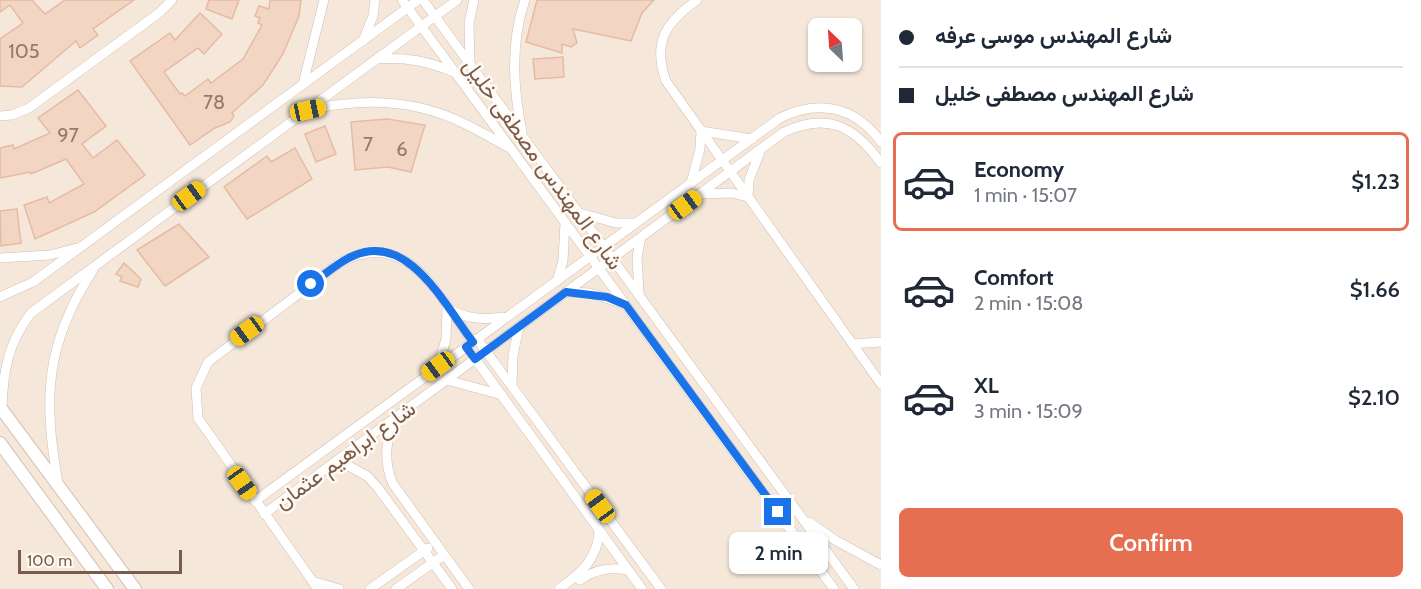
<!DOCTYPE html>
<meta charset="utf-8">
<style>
body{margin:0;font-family:Cabin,Vazirmatn,sans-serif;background:#f2f2f3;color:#1f2937;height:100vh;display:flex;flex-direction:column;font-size:22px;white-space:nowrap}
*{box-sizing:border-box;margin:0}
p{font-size:20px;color:#747a83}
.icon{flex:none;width:33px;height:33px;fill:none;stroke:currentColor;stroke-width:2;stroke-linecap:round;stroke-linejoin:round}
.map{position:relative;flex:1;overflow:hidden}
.details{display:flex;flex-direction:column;background:#fff;width:540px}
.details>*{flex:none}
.hud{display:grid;align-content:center;height:132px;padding:0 18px;background:#fff}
.needle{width:39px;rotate:335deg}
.controls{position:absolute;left:808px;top:18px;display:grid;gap:12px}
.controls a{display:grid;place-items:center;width:54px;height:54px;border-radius:9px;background:#fff;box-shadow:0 2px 4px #0004;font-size:30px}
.scale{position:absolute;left:18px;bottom:15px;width:164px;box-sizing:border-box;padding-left:6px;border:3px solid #7a5c4d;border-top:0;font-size:16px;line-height:21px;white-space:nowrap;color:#7a5c4d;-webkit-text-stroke:4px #fffaf3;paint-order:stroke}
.end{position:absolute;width:27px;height:27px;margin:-14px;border:8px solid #1a73e8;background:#fff;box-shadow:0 0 0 3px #fff}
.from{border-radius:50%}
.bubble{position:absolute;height:42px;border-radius:9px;background:#fff;box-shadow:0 2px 4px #0004;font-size:20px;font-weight:600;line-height:42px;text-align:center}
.car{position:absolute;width:18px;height:36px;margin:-18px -9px;border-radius:8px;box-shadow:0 0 4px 2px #0007;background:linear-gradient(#f5c518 24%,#345 0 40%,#f5c518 0 76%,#345 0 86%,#f5c518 0)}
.hud b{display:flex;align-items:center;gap:21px;height:57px;font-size:22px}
.hud b+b{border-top:2px solid #e0e1e3}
.hud i{width:15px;height:15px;background:#1f2937}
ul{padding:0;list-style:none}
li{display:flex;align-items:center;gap:18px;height:99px;margin:0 12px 9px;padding:0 6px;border:3px solid transparent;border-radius:9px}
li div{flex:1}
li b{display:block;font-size:22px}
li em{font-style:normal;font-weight:600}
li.current{border-color:#e76f51}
li>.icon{width:54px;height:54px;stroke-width:1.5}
.primary-button{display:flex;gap:12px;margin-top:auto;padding:12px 18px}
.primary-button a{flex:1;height:69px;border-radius:9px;background:#e76f51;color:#fff;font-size:24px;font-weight:600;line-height:69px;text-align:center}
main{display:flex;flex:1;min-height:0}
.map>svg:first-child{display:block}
.residential{fill:#f5e8da;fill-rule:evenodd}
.building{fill:#f3d5c3;stroke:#e6bba3;stroke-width:1.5}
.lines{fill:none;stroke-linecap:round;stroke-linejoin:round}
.minor-casing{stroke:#d1beb0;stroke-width:10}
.secondary-casing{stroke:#d6c0b0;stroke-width:14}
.minor{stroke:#fff;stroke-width:9}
.secondary{stroke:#fff;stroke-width:12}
.route{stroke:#1a73e8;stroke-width:8}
.labels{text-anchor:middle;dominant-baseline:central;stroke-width:5;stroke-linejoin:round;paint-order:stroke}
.number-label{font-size:20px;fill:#987a6a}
.street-label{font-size:22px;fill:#7a5c4d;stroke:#fffaf3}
</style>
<main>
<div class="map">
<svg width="881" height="589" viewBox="0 0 881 589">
<rect width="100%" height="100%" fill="#fdf6ec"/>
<path class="residential" d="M0,0H881V589H0ZM819,28H852V62H819Z"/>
<g class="building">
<polygon points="0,0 32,0 45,14 65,0 134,0 93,29 98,35 80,48 76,41 22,87 0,86 0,39 23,23 10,5 0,12"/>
<polygon points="209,0 239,0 232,19 206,9"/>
<polygon points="270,0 301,0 299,16 283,54 263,85 232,113 234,116 230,122 215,128 190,145 130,61 170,33 175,40 200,13 222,34 204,54 198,48 164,72 180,94 182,93 185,96 208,79 211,83 243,59 262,25 258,23 260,18 255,16 259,6 269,9"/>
<polygon points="537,0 654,0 642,13 631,41 573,29 577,43 571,47 562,44 562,53 526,42"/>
<polygon points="563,57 564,77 535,79 533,59"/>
<polygon points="78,90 106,126 82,144 93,158 117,140 145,175 94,212 35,239 24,205 47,197 49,203 84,184 66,159 31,174 30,172 0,178 0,148 13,145 14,149 50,133 38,118"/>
<polygon points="387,119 425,125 411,172 388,167 355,170 351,122"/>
<polygon points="325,126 336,154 316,162 305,134"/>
<polygon points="295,148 312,179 247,219 224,187 267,156 271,162"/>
<polygon points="17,209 21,243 1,246 0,211"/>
<polygon points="179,224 209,257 165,286 137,250"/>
<polygon points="124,263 141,279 138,287 120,281 122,277 116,274"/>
</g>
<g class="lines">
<g class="minor-casing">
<g id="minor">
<polyline points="402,0 834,589"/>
<polyline points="423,0 854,589"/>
<path d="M697,0C666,22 652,42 666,81L881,384"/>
<polyline points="363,41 373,16 375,0"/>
<path d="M377,59C407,57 428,61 456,73"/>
<polyline points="470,64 469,23 474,0"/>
<polyline points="303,84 324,0"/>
<path d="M313,109C363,98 416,100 463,123C478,130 493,139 508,147"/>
<polyline points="0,116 12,115 29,108 159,13 172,0"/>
<path d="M522,132C513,88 510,43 525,0"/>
<polyline points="691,183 700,149 701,131 752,139"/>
<polyline points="701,194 732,193 748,197 749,180 760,152"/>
<polyline points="580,213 616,223 636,223"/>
<polyline points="0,258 50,255 77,248"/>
<polyline points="557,281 563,261 565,222"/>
<polyline points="566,292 590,293 624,304"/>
<polyline points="639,293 637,257 641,237"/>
<polyline points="0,297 33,282 418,0"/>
<polyline points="477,339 661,589"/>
<polyline points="853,344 881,342"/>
<polyline points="473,356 642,589"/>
<path d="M438,366L446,339L447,308C466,319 483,320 503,317"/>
<polyline points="447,380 502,395"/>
<polyline points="512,385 513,355 519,327"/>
<path d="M2,409C3,371 8,343 31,313L457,0"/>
<path d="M394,419C386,443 383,460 393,484L469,589"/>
<polyline points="338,460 367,476 378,488 452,589"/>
<path d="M58,483C43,398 45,344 93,270"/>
<path d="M255,501L780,118C818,99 855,106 881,142"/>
<path d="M264,514L784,132C828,112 854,126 881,163"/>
<polyline points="809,522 835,540 881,565"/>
<path d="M580,580C595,569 610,567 628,570"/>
<polyline points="312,581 339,589"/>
<path d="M318,589L198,418L196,388L208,362L338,264C406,224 438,295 473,342"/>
<polyline points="370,589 428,548"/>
<polyline points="396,589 444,555"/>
<path d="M559,589C581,573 598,559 599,530"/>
</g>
</g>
<g class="secondary-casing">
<g id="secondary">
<polyline points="0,407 135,589"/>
<polyline points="0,443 107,589"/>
</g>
</g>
<use href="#minor" class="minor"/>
<use href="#secondary" class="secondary"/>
</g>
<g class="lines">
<path class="route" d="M311,284C325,275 338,262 353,256C409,231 445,306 473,342L466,347L475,359L566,292L607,297L626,305L778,512"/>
</g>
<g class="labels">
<g class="number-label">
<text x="24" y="51">105</text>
<text x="214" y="102">78</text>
<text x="68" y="135">97</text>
<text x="368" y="144">7</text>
<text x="402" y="149">6</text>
</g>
<g class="street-label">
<text transform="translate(543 164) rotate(54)">شارع المهندس مصطفى خليل</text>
<text transform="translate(345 455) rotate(-36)">شارع ابراهيم عثمان</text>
</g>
</g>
</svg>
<div class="controls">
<a><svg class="needle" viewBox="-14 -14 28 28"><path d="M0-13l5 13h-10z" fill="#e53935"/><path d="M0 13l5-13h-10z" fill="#747a83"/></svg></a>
</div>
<div class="scale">100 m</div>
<i class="end from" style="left:311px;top:284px"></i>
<i class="end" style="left:778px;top:512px"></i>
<div class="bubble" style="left:729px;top:532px;width:99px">2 min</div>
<i class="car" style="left:308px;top:110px;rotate:78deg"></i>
<i class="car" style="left:189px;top:196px;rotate:54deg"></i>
<i class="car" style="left:685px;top:205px;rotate:54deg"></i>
<i class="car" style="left:247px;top:331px;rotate:234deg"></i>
<i class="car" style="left:438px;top:366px;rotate:234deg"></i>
<i class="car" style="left:242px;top:483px;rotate:145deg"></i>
<i class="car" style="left:600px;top:506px;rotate:324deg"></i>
</div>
<section class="details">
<div class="hud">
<b><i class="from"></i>شارع المهندس موسى عرفه</b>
<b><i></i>شارع المهندس مصطفى خليل</b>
</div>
<ul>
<li class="current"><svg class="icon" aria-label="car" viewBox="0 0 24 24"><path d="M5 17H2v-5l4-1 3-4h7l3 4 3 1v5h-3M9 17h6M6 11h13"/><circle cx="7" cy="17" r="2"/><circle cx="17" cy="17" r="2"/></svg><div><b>Economy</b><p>1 min · 15:07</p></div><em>$1.23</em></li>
<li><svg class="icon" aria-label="car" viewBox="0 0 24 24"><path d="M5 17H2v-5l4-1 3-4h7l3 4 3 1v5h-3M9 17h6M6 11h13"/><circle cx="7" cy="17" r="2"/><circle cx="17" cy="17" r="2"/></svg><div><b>Comfort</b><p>2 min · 15:08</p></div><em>$1.66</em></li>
<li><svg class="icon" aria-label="car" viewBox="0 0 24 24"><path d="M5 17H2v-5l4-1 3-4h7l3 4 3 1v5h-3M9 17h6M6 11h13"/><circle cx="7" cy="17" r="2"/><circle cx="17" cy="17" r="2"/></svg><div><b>XL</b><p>3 min · 15:09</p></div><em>$2.10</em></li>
</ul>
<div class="primary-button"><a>Confirm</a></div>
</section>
</main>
